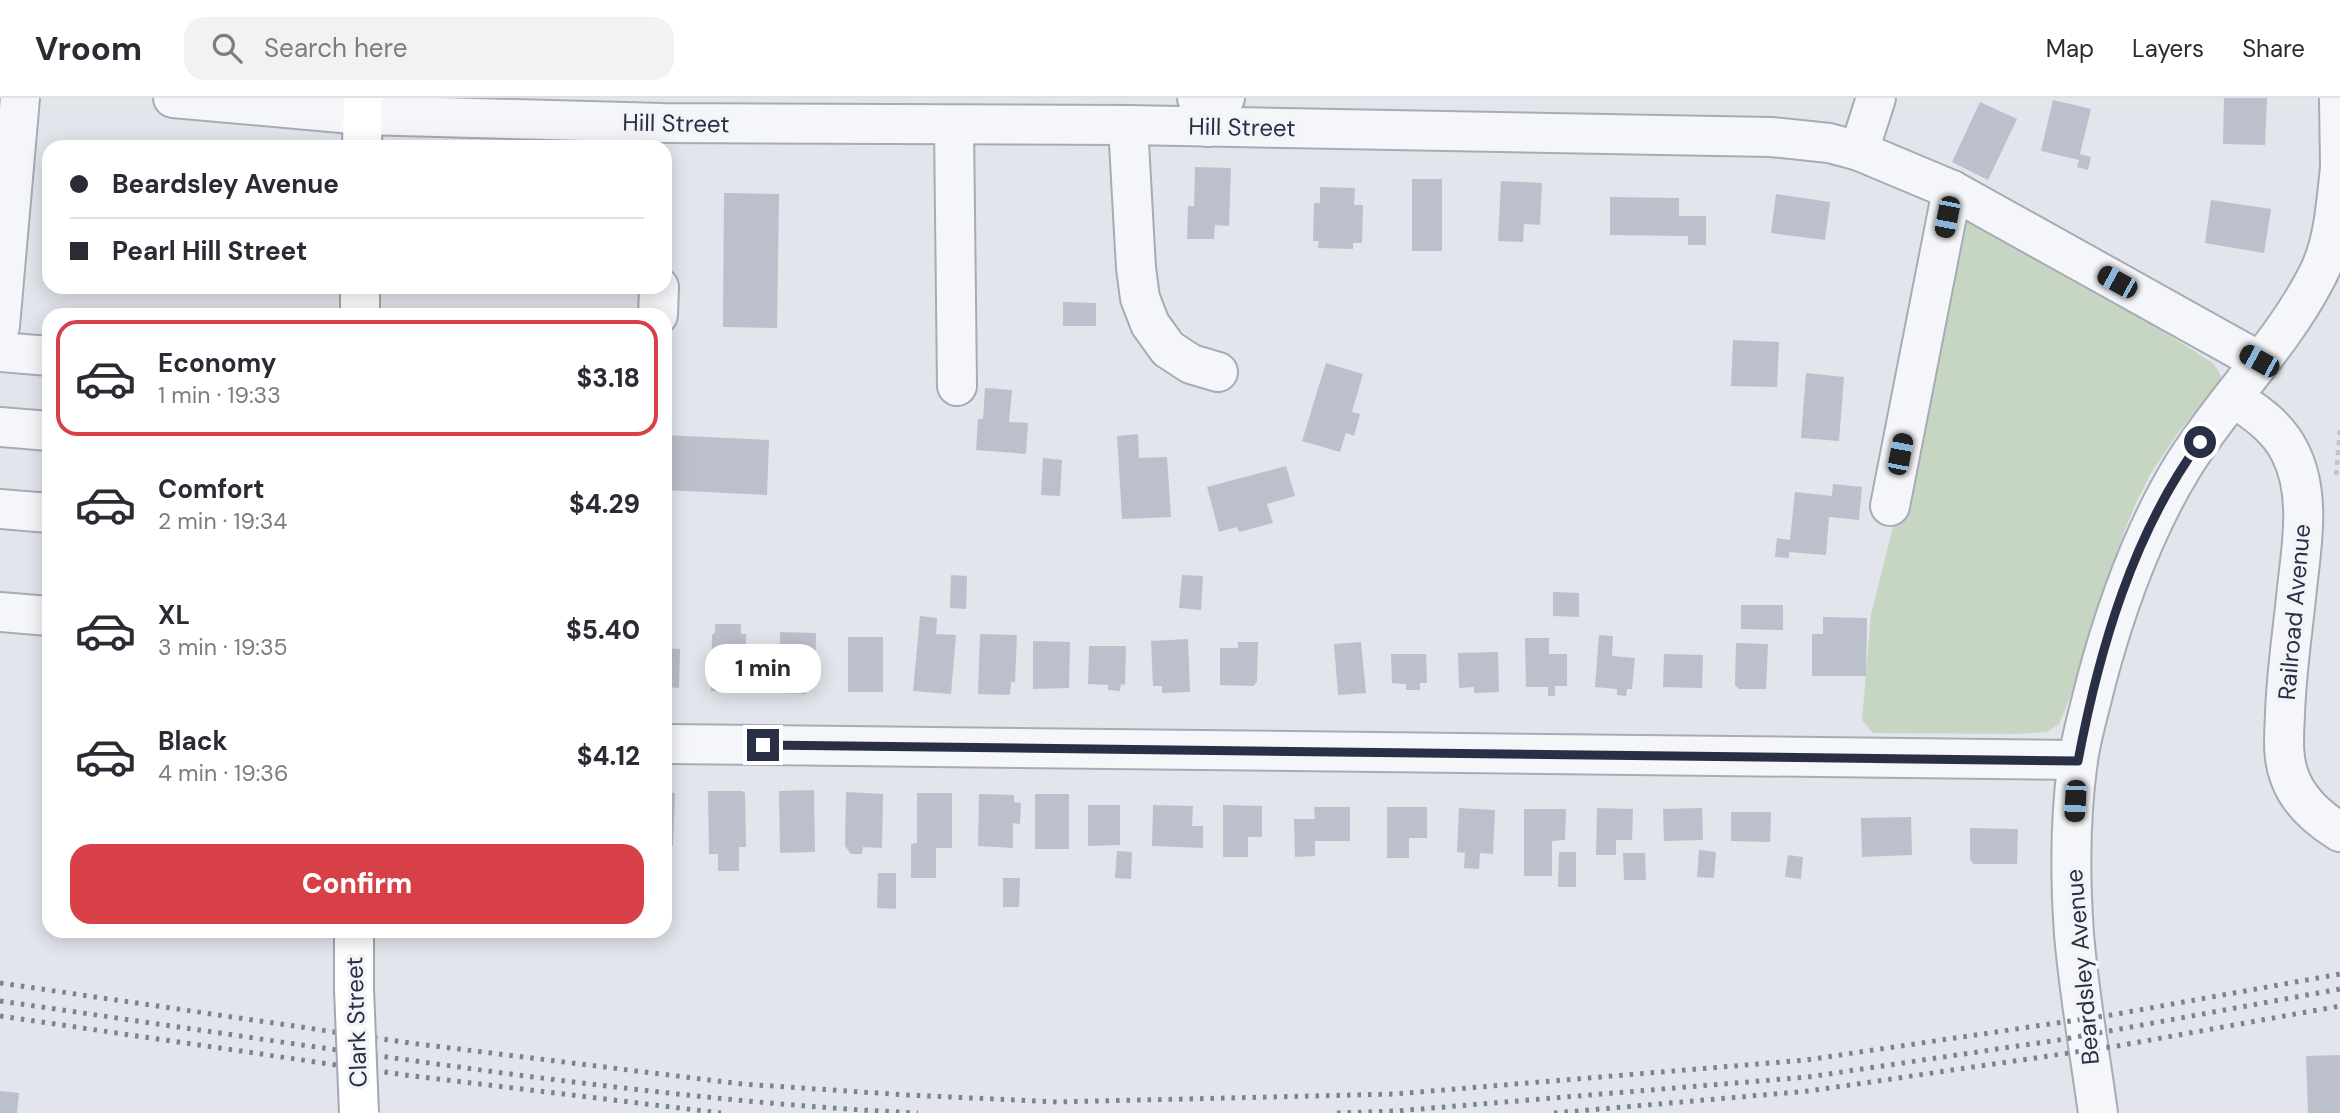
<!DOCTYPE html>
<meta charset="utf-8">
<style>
body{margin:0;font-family:"DM Sans",sans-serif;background:#f2f2f3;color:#2b2b33;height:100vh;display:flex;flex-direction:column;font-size:26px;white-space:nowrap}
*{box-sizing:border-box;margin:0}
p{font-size:23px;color:#7c7c81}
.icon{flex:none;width:38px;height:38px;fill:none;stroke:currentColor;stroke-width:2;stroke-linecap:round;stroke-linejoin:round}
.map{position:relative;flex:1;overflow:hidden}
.sheet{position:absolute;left:42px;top:210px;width:630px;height:630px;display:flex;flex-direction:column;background:#fff;border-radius:21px;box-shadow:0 4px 18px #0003}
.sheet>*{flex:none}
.guide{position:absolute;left:42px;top:42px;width:630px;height:154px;border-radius:21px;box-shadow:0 4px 18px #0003;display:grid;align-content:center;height:154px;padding:0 28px;background:#fff}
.end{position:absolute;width:32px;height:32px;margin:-16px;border:9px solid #293045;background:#fff;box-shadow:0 0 0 4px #fff}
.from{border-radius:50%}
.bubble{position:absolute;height:49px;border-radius:21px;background:#fff;box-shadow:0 4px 18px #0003;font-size:23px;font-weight:800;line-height:49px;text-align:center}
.car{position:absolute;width:21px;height:42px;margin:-21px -10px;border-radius:9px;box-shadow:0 0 5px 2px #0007;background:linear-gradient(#222 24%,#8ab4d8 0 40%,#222 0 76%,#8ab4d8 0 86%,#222 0)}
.guide b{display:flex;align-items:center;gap:24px;height:66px;font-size:26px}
.guide b+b{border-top:2px solid #e1e1e2}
.guide i{width:18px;height:18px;background:#2b2b33}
ul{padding:12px 0 0;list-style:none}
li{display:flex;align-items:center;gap:21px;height:116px;margin:0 14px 10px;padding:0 14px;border:4px solid transparent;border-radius:21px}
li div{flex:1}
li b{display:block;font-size:26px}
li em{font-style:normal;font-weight:800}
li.current{border-color:#d84048}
li>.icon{width:63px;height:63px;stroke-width:1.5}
.primary-button{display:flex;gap:14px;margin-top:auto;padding:14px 28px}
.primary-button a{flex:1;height:80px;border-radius:21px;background:#d84048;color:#fff;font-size:28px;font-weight:800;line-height:80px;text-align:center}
header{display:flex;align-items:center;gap:42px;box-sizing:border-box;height:98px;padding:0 35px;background:#fff;border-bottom:2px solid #e1e1e2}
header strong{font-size:33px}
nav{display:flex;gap:38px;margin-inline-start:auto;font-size:24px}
.search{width:490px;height:63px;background:#f2f2f3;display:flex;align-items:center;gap:18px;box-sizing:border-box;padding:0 24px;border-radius:21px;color:#7c7c81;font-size:26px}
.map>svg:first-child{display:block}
.green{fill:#c6d6c3}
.building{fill:#bcc0cc}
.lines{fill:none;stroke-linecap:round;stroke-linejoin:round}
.minor-casing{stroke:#a7abb6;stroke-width:42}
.major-casing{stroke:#a1a8b8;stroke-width:42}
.path{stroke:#c0c3ca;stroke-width:4.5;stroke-dasharray:5 5;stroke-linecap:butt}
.minor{stroke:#f5f6f9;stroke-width:38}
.major{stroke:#fff;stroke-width:38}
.rail{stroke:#7a8296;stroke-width:5;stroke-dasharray:3.5 7;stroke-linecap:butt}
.major-bridge-casing{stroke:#a1a8b8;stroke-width:42;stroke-linecap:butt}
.major-bridge{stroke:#fff;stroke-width:38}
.route{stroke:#293045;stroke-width:9}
.labels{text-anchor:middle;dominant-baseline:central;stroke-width:7;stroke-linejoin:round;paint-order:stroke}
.street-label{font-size:24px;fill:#293045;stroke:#f2f4f8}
</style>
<header>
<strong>Vroom</strong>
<div class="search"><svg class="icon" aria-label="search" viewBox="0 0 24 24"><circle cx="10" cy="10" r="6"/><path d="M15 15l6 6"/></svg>Search here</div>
<nav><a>Map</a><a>Layers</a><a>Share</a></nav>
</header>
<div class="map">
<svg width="2340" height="1015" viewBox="0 0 2340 1015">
<rect width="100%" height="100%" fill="#e2e5eb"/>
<polygon class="green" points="1970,119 2157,229 2214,266 2221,278 2220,284 2180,332 2151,375 2136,405 2124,434 2082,571 2059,626 2047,634 2015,636 1873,635 1862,622 1871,516 1936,259 1959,133"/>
<g class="building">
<polygon points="2224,0 2267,0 2265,47 2223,46"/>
<polygon points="2053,2 2091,11 2080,56 2091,59 2088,72 2077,69 2079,62 2041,53"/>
<polygon points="1980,4 2017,21 1988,82 1952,64"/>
<polygon points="1195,69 1231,70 1229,128 1215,127 1214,141 1187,141 1188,108 1194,108"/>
<rect x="1412" y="81" width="30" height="72"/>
<polygon points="1501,83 1542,85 1540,127 1524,126 1523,144 1498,143"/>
<polygon points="1320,89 1355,90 1354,107 1363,107 1362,145 1353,145 1353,151 1318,150 1319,143 1313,143 1314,105 1320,105"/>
<polygon points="724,95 779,96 777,230 723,229"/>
<polygon points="1776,96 1830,104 1825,142 1771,135"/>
<polygon points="1610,99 1679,100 1679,118 1706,118 1706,147 1688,147 1688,138 1610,137"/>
<polygon points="2211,102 2271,111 2264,155 2205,145"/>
<polygon points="1063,204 1096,205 1096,228 1063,228"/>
<polygon points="1733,242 1779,244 1777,289 1731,288"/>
<polygon points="1326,265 1363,276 1352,314 1360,316 1354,338 1346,335 1340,354 1302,343"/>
<polygon points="1806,275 1844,279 1839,343 1801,340"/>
<polygon points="985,290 1012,292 1009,324 1028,325 1026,356 976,352 978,321 983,321"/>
<polygon points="1138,336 1139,360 1167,359 1171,419 1122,421 1117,338"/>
<polygon points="665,337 769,342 767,397 665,392"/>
<polygon points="1043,360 1062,362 1060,398 1041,397"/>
<polygon points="1286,368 1295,398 1267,406 1273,425 1239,434 1237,429 1219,434 1207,389"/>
<polygon points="1833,386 1862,389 1859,422 1829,419 1826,457 1789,454 1789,460 1775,459 1777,440 1790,442 1795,394 1832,398"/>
<polygon points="951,477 967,478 966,511 950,510"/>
<polygon points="1182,477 1203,478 1201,512 1179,510"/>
<polygon points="1553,494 1579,495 1579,519 1553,518"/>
<polygon points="1741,507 1783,507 1783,532 1741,531"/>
<polygon points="920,518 937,520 936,536 956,537 951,596 913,593"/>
<polygon points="1823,519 1867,520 1866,578 1812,578 1812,536 1823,536"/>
<polygon points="715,526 741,526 741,536 746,536 745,584 740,584 740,594 711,593 712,537 715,534"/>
<polygon points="780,534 816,535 815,586 806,586 806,596 784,595 784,585 779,585"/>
<polygon points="980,536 1017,537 1015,584 1011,584 1010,597 978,596"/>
<polygon points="1599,537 1613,538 1612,558 1635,560 1632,591 1627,591 1626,598 1617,597 1617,591 1595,589"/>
<rect x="848" y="539" width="35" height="55"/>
<polygon points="1525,540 1549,540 1549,556 1567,556 1567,588 1555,588 1555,598 1548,598 1548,589 1526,589"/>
<polygon points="1188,541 1190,594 1162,595 1162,588 1153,588 1151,543"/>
<polygon points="1033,543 1070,544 1069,590 1033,591"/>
<polygon points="1238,544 1258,544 1257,583 1254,588 1220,587 1220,550 1238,550"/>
<polygon points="1361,544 1366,595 1338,597 1334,546"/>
<polygon points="1736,545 1768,546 1766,591 1739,591 1735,587"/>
<polygon points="1089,548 1126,548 1125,587 1121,586 1120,593 1108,592 1108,587 1088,586"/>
<polygon points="665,550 680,551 679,590 668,589 668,583 665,583"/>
<polygon points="1498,554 1499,594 1474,595 1474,589 1459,590 1458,555"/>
<polygon points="1391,556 1426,556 1427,585 1420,585 1420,592 1406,592 1406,586 1392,585"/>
<polygon points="1664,556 1703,557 1702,590 1663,589"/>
<polygon points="814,692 815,754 780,755 779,693"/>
<polygon points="708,693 742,693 745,695 746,749 739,749 739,773 718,773 718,756 709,756"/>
<polygon points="665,694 675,695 673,748 665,748"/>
<polygon points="846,694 883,696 882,750 863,749 862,756 851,756 845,748"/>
<polygon points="917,695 952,695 952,750 936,750 936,780 911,780 911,746 917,745"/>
<polygon points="979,696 1014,697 1014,704 1021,705 1020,726 1013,725 1013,750 978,748"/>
<rect x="1035" y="696" width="34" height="55"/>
<polygon points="1088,707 1120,707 1120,747 1088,748"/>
<polygon points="1153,707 1193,708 1192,728 1203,728 1203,750 1152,748"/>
<polygon points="1223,707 1262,708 1262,739 1248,739 1248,759 1223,759"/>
<polygon points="1314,709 1350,709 1350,743 1315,743 1315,758 1295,759 1294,721 1315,721"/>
<polygon points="1387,709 1427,709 1427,740 1409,740 1409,760 1387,760"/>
<polygon points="1459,710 1495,712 1493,756 1480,755 1479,771 1464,770 1465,755 1457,754"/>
<polygon points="1597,710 1633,711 1632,742 1616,742 1616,757 1596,757"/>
<polygon points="1702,710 1703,742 1664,743 1663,711"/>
<polygon points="1524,711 1566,711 1565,742 1552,743 1552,778 1524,778"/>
<polygon points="1731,714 1771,714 1770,744 1731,743"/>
<polygon points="1911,719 1912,757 1862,759 1861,720"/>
<polygon points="1970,730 2018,731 2017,766 1973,766 1970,761"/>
<polygon points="1699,752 1716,754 1714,780 1697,779"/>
<polygon points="1117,753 1132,754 1131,781 1115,780"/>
<polygon points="1559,754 1576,754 1576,789 1558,789"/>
<polygon points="1623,755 1645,755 1646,782 1624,782"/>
<polygon points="1788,757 1803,759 1801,781 1785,779"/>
<polygon points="878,775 896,775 896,811 877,810"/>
<polygon points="1003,780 1020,780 1019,809 1003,809"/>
<polygon points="2340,957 2340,1015 2308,1015 2306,958"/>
<polygon points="0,993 19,995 17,1015 0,1015"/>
</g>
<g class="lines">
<g class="minor-casing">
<g id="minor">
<polyline points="173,0 363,17 662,25 1128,27 1771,39 1829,45 1859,53 1952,92 2259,263"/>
<polyline points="1197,0 1208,29 1225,0"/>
<polyline points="2339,0 2340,68"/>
<polyline points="1128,27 1136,170 1140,200 1150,226 1168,251 1191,266 1218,274"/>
<polyline points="954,28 957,288"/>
<polyline points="1859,53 1876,0"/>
<polyline points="658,217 659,189"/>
<polyline points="0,228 20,0"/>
<polyline points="0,254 49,258"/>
<path d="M2233,299C2255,314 2278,329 2290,354C2311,395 2302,446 2297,490C2293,532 2286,575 2285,617C2284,639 2282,660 2290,680C2299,704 2319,721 2340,734"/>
<polyline points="0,329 49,333"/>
<polyline points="1890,408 1952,92"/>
<polyline points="0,411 49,415"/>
<polyline points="0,514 49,518"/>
<polyline points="665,646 2078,662"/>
<path d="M2098,1015C2090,956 2079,896 2074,836C2070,779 2070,718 2078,662C2082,635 2090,610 2096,584C2116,509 2142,435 2183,368C2223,303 2282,247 2317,178C2334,146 2336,105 2340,70"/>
</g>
</g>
<g class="major-casing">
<g id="major">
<polyline points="362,49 363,0"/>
<polyline points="360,217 360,189"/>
<polyline points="354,833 354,891"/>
</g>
</g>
<polyline class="path" points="2336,377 2340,332"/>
<use href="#minor" class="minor"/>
<use href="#major" class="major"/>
<g class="rail">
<polyline points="0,885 410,945 742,986 907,997 1058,1004 1395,996 1806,962 2111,917 2340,876"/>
<path d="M0,903C173,928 345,954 518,977C651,994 784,1009 918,1015"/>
<polyline points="0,918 405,977 721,1015"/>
<polyline points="1337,1015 1396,1013 1808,979 2065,941 2340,891"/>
<polyline points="1554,1015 1809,993 2117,948 2340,908"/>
</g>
<g class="major-bridge-casing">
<polyline id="major-bridge" points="354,891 359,1015"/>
</g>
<use href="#major-bridge" class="major-bridge"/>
</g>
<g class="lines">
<path class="route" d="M763,647L2078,663C2099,552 2133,435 2200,344"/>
</g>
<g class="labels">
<g class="street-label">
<text transform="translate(676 25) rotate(1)">Hill Street</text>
<text transform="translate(1242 29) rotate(1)">Hill Street</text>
<text transform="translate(2294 514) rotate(-85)">Railroad Avenue</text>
<text transform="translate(2082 869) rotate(-95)">Beardsley Avenue</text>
<text transform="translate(356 924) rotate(-92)">Clark Street</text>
</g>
</g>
</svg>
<i class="end from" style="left:2200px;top:344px"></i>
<i class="end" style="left:763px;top:647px"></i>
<div class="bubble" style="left:705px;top:546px;width:116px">1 min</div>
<i class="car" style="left:1947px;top:119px;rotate:191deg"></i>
<i class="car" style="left:2117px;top:184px;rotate:299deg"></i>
<i class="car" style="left:2259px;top:263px;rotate:299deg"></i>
<i class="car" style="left:1900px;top:356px;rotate:11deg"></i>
<i class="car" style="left:2075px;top:703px;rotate:183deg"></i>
<div class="guide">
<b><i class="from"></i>Beardsley Avenue</b>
<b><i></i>Pearl Hill Street</b>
</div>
<section class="sheet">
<ul>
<li class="current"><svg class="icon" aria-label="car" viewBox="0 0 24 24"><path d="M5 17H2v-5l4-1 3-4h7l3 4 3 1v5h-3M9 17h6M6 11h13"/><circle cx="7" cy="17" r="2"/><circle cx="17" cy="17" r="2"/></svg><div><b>Economy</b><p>1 min · 19:33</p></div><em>$3.18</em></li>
<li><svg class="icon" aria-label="car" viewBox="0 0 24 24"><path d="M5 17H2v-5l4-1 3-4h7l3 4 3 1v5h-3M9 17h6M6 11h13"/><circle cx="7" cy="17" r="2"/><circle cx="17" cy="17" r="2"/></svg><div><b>Comfort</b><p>2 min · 19:34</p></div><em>$4.29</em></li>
<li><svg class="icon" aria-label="car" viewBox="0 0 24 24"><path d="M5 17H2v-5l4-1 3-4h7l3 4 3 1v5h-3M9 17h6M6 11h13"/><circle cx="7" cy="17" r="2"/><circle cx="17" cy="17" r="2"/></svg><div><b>XL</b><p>3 min · 19:35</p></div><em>$5.40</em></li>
<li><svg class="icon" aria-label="car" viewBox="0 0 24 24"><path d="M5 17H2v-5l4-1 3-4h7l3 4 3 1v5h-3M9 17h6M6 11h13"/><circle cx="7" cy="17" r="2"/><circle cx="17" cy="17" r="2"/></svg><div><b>Black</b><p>4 min · 19:36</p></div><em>$4.12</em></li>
</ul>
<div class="primary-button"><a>Confirm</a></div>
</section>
</div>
